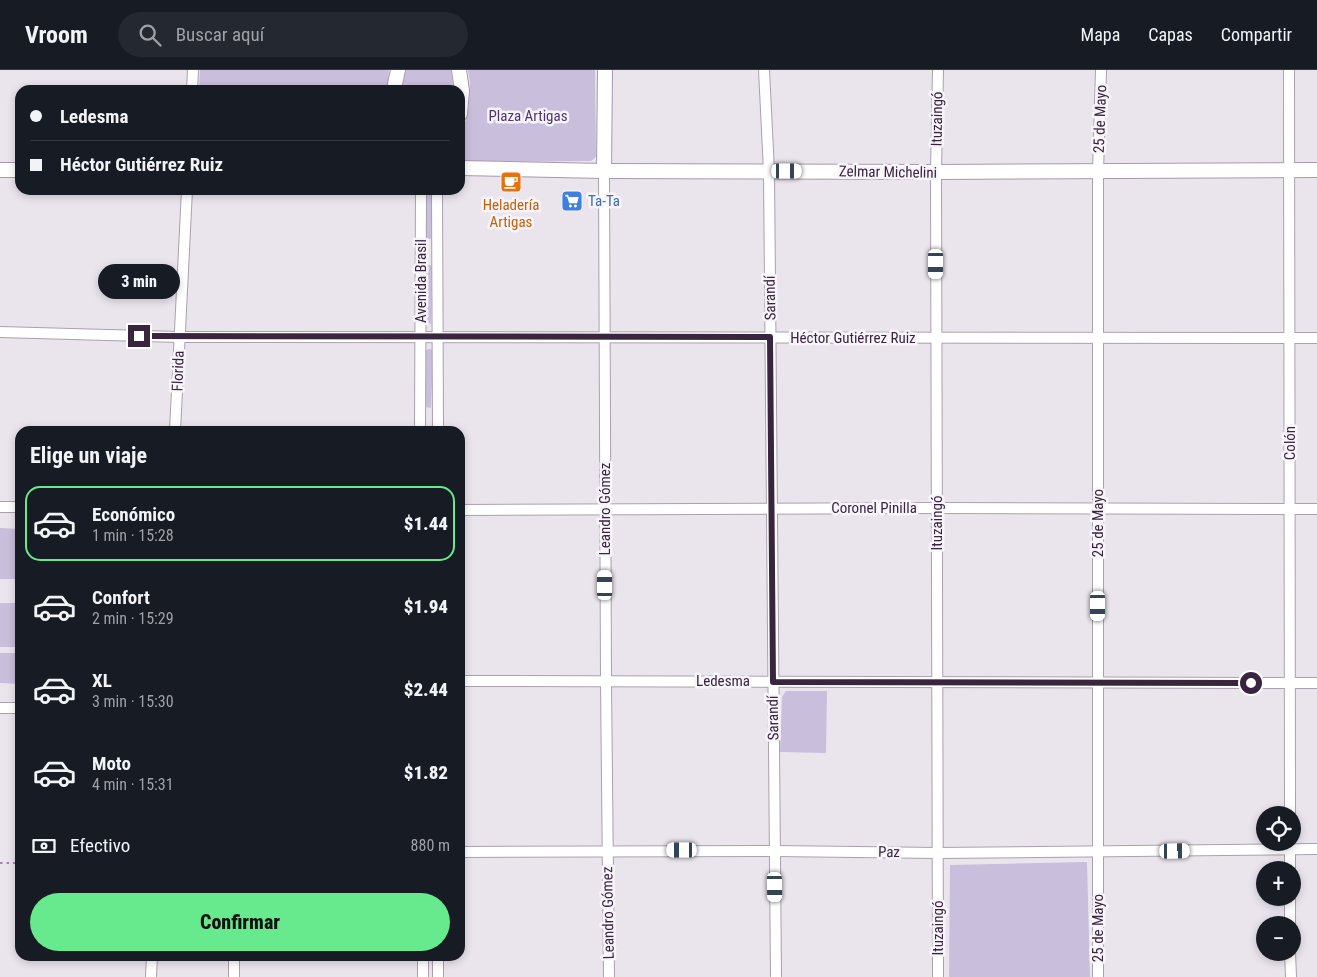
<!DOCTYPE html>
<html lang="es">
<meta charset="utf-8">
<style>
body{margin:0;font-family:"Roboto Condensed",sans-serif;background:#242831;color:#f1f3f6;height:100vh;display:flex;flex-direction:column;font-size:19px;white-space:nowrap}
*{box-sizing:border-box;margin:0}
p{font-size:16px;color:#9ea1a6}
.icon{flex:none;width:28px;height:28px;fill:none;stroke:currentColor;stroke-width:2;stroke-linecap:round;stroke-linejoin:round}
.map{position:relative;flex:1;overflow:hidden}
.sheet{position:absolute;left:15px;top:356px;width:450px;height:535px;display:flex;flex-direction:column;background:#171b24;border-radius:15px;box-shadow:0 2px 8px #0003}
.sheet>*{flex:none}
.guide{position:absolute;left:15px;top:15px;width:450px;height:110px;border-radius:15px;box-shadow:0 2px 8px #0003;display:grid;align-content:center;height:110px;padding:0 15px;background:#171b24}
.controls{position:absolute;left:1256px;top:736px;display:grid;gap:10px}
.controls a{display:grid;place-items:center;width:45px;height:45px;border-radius:50%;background:#171b24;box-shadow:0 2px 8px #0003;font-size:25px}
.end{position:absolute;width:22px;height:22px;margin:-11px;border:6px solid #39253e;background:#fff;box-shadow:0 0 0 2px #fff}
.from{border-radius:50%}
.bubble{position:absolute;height:35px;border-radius:18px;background:#171b24;box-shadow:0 2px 8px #0003;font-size:16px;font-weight:800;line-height:35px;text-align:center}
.car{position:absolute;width:15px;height:30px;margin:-15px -8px;border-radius:6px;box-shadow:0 0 4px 1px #0007;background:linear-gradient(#fff 24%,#345 0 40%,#fff 0 76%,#345 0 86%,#fff 0)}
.guide b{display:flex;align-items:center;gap:18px;height:48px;font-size:19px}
.guide b+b{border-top:1px solid #363941}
.guide i{width:12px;height:12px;background:#f1f3f6}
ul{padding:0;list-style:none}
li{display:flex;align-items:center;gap:15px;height:75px;margin:0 10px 8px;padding:0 5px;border:2px solid transparent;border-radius:15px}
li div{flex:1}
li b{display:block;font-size:19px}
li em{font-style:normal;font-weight:800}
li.current{border-color:#67e98e}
li>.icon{width:45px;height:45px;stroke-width:1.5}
h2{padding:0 15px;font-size:22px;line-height:60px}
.pay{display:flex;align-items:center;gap:12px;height:55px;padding:0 15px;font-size:19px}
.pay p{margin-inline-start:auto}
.cta{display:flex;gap:10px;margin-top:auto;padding:10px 15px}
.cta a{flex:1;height:58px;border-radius:30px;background:#67e98e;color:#111;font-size:20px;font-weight:800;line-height:58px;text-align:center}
header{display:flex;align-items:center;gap:30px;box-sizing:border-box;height:70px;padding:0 25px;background:#171b24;border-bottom:1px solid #363941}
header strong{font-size:24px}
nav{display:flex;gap:28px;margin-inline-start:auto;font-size:18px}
.search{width:350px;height:45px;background:#242831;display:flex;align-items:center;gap:12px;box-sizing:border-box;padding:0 18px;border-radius:28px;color:#9ea1a6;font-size:19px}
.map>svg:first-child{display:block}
.green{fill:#c9bfdd}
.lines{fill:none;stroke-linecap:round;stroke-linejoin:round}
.street-casing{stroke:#aaa0ae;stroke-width:12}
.secondary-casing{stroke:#a798ad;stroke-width:16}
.path{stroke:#a487af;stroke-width:2;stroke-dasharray:2.5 4;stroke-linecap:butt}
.street{stroke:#fff;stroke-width:10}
.secondary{stroke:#fff;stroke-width:14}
.route{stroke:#39253e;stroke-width:6}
.labels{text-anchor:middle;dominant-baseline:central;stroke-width:5;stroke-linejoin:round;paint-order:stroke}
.park-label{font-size:15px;fill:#4e3273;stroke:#f8f5fa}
.street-label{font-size:15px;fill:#39253e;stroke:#f8f5fa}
.shop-label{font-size:15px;fill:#366cbe;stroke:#f8f5fa;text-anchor:start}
.food-label{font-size:15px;fill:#c56008;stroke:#f8f5fa}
</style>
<header>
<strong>Vroom</strong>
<div class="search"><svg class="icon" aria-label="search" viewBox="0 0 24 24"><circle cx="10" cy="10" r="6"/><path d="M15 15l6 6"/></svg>Buscar aquí</div>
<nav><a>Mapa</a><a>Capas</a><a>Compartir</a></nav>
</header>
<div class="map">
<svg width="1317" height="907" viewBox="0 0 1317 907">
<rect width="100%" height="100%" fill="#eae5ed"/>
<g class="green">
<polygon points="200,0 389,0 387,20 199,20"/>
<polygon points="406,0 451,0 453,20 402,20"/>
<polygon points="468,0 595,0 596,87 591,91 460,92 460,61 466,50 469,36 470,13"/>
<polygon points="426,120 432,120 431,169 426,168"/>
<polygon points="427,195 431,195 432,197 431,254 426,252 426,197"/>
<polygon points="428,279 431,279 433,281 431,338 426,337 426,281"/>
<polygon points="0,458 20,459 20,509 0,509"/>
<rect x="0" y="533" width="20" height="44"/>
<polygon points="0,583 20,583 20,614 0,613"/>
<polygon points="786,621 827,621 826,683 780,682 782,627"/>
<polygon points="1087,792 1090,907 949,907 950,795"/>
</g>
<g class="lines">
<g class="street-casing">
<g id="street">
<polyline points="764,0 769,101 776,907"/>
<polyline points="938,0 936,102 938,907"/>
<polyline points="1289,0 1290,745"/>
<polyline points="192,20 193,0"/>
<polyline points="604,101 606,611 609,907"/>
<polyline points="437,120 438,361"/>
<polyline points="0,262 179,267 1317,268"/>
<polyline points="175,361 187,120"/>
<polyline points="420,361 421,120"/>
<polyline points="0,437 20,437"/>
<polyline points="460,440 937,438 1317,439"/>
<polyline points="460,611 1317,613"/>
<polyline points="0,638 20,638"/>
<polyline points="1290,774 1290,800"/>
<polyline points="460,782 775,781 937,783 1317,779"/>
<polyline points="1290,828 1290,855"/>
<polyline points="1290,882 1291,907"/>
<polyline points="234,886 234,907"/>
<polyline points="423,886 423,907"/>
<polyline points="151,907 152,886"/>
<polyline points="438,907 438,886"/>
<polyline points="1098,907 1098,102 1101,0"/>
</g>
</g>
<g class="secondary-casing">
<g id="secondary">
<polyline points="459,0 462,21 460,44"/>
<polyline points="395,20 395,14 398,0"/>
<polyline points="460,98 604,101 936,102 1317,100"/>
<polyline points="0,100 20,100"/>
<polyline points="604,101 605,0"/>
</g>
</g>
<polyline class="path" points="0,793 20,793"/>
<use href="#street" class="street"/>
<use href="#secondary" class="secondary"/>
</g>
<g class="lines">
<polyline class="route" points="139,266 770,267 773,612 1251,613"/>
</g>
<defs>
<g id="cafe-square" transform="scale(1.125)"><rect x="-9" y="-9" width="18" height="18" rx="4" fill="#e8710a" stroke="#f8f5fa"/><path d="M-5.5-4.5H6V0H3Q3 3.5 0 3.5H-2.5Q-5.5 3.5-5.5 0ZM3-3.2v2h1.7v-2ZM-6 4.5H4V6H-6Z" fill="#fff"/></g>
<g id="supermarket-square" transform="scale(1.125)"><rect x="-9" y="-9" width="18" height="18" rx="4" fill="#3f7fe0" stroke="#f8f5fa"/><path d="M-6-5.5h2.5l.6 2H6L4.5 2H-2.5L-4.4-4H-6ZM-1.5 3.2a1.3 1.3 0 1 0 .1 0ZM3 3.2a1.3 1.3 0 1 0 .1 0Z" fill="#fff"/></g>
</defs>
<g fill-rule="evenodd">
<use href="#cafe-square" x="511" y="112"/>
<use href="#supermarket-square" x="572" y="131"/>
</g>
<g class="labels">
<g class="park-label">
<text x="528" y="46">Plaza Artigas</text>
</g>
<g class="street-label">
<text transform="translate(937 49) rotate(-89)">Ituzaingó</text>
<text transform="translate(1100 49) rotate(-88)">25 de Mayo</text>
<text transform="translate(888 102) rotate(1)">Zelmar Michelini</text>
<text transform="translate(421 211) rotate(-90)">Avenida Brasil</text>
<text transform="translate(770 228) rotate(-91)">Sarandí</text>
<text x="853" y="268">Héctor Gutiérrez Ruiz</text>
<text transform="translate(178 301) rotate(-88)">Florida</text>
<text transform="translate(1290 373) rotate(-90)">Colón</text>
<text x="874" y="438">Coronel Pinilla</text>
<text transform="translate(605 439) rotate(-90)">Leandro Gómez</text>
<text transform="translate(937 453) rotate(-90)">Ituzaingó</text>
<text transform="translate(1098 453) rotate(-90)">25 de Mayo</text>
<text x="723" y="611">Ledesma</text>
<text transform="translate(773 648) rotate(-91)">Sarandí</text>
<text transform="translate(889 782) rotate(1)">Paz</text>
<text transform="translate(608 843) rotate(-91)">Leandro Gómez</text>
<text transform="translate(938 858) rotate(-90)">Ituzaingó</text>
<text transform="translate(1098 858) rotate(-90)">25 de Mayo</text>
</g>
<g class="shop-label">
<text x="588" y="131">Ta-Ta</text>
</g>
<g class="food-label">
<text x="511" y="135">Heladería<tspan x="511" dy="17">Artigas</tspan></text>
</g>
</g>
</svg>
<div class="controls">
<a><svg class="icon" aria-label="locate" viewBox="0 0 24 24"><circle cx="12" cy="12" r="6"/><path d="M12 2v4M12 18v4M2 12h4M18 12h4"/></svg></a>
<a>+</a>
<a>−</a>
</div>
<i class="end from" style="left:1251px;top:613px"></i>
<i class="end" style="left:139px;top:266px"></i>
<div class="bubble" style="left:98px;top:194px;width:82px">3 min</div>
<i class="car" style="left:787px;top:101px;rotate:90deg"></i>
<i class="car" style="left:936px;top:194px;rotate:180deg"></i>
<i class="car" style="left:605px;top:515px;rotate:0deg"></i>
<i class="car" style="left:1098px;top:536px;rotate:180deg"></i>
<i class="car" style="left:682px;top:780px;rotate:270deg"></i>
<i class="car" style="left:1175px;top:781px;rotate:89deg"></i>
<i class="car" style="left:775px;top:817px;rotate:179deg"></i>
<div class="guide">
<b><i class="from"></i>Ledesma</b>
<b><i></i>Héctor Gutiérrez Ruiz</b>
</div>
<section class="sheet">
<h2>Elige un viaje</h2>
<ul>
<li class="current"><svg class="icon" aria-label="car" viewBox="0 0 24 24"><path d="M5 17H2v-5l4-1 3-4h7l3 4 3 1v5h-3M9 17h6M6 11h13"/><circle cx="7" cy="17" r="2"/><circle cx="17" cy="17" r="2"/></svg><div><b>Económico</b><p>1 min · 15:28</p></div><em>$1.44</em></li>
<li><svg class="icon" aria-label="car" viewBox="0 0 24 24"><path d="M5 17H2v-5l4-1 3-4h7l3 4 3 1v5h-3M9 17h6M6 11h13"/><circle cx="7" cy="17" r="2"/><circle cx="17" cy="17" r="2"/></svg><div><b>Confort</b><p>2 min · 15:29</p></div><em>$1.94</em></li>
<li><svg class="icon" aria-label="car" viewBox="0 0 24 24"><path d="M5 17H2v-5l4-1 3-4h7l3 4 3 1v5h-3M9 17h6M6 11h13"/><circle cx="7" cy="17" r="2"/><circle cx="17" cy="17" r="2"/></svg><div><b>XL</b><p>3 min · 15:30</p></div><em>$2.44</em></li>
<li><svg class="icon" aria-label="car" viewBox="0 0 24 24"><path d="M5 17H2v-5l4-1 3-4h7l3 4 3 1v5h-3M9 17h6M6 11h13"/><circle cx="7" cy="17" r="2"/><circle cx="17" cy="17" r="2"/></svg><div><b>Moto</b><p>4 min · 15:31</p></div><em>$1.82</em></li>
</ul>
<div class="pay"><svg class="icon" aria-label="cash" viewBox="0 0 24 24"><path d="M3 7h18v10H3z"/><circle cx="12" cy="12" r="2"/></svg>Efectivo<p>880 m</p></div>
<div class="cta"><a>Confirmar</a></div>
</section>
</div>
